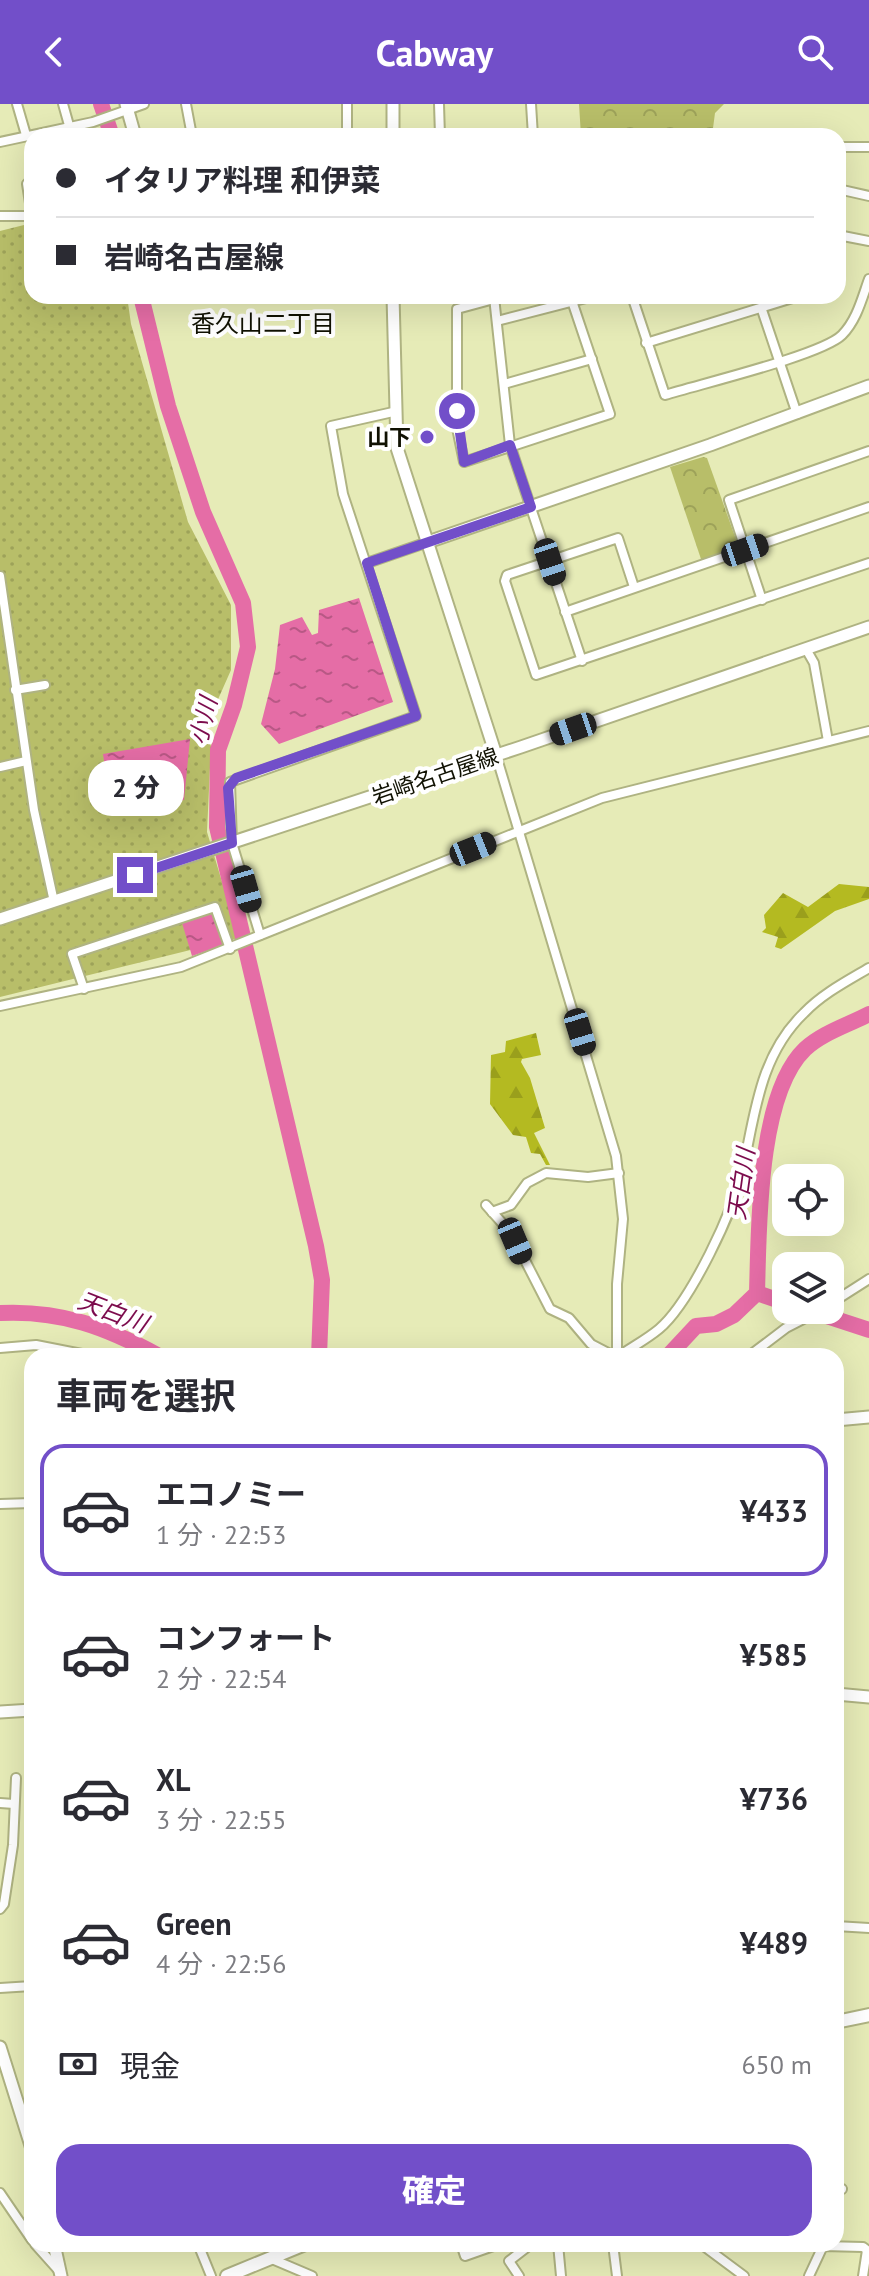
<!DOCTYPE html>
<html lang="ja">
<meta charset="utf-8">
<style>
body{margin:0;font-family:"PT Sans","Noto Sans JP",sans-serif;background:#f2f2f3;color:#2b2b33;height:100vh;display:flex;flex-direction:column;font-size:30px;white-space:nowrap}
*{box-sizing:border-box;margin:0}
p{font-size:26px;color:#7c7c81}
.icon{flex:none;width:44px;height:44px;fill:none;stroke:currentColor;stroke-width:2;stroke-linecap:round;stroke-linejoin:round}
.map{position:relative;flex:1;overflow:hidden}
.side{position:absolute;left:24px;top:1244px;width:820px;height:904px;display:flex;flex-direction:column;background:#fff;border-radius:24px;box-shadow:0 8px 32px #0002}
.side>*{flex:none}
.banner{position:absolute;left:24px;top:24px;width:822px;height:176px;border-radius:24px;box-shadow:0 8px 32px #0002;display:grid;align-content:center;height:176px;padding:0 32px;background:#fff}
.controls{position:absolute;left:772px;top:1060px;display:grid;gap:16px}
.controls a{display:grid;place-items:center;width:72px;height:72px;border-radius:16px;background:#fff;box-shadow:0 8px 32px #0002;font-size:40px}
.end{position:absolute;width:36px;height:36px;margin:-18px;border:10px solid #724fc9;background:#fff;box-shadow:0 0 0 4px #fff}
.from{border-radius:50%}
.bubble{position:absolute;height:56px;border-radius:24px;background:#fff;box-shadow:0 8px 32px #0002;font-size:26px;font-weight:800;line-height:56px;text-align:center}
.car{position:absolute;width:24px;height:48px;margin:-24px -12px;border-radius:10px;box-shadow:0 0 6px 2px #0007;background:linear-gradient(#222 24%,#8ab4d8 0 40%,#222 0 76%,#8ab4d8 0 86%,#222 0)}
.banner b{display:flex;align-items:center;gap:28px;height:76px;font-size:30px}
.banner b+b{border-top:2px solid #e1e1e2}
.banner i{width:20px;height:20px;background:#2b2b33}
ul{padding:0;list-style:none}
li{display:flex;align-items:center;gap:24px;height:132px;margin:0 16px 12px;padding:0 16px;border:4px solid transparent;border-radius:24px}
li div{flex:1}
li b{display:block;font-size:30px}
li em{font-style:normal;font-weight:800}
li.on{border-color:#724fc9}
li>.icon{width:72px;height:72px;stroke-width:1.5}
h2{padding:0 32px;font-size:36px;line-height:96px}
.pay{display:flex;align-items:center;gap:20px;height:88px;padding:0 32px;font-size:30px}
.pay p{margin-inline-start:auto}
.primary-button{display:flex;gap:16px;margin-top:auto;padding:16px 32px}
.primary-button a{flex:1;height:92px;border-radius:24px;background:#724fc9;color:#fff;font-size:32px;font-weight:800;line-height:92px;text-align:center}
header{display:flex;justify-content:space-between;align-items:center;height:104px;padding:0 32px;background:#724fc9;color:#fff;font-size:36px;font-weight:800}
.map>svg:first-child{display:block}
.grass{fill:url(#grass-dots)}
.forest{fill:url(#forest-firs)}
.park{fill:url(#park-crowns)}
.water{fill:url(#water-ripples)}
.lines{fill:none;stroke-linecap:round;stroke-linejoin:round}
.river{stroke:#e56da6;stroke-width:16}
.street-casing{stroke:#afb382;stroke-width:12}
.secondary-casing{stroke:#afb382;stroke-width:15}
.primary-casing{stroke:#afb382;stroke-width:16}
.street{stroke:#fff;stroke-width:8}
.secondary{stroke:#fff;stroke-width:11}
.primary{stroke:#fff;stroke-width:12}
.route{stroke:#724fc9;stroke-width:10}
.poi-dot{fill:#724fc9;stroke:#fff;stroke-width:3}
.labels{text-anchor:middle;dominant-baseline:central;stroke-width:8;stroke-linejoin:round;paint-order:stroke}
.poi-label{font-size:22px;font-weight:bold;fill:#101102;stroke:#fff;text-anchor:end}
.street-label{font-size:22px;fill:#101102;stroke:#fff}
.neighbourhood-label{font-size:24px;fill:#101102;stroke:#fff}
.water-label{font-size:24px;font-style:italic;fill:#7c0c4d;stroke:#fff}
</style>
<header><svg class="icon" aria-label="back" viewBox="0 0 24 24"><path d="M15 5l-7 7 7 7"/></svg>Cabway<svg class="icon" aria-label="search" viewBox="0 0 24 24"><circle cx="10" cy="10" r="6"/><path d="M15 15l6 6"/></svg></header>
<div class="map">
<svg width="869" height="2172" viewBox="0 0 869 2172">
<defs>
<pattern id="grass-dots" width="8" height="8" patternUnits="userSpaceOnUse" patternTransform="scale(2)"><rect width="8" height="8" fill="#b8be69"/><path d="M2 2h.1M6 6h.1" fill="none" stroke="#9da259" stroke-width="1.8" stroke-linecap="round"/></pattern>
<pattern id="forest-firs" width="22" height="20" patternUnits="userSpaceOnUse" patternTransform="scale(2)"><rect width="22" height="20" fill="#b4ba21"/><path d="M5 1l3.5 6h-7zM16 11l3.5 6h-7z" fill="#9a9f1c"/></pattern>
<pattern id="park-crowns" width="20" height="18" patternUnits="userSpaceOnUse" patternTransform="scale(2)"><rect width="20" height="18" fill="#b8be69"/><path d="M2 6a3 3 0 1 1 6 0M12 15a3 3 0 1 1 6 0" fill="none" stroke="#9da259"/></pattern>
<pattern id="water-ripples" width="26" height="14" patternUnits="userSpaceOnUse" patternTransform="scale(2)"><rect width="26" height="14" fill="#e56da6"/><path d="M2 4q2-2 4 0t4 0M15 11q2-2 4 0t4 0" fill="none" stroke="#b85885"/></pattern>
</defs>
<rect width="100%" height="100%" fill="#e6ebb7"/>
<polygon class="grass" points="32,119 32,192 127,192 131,220 188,418 231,501 231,566 204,627 211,642 207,728 239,834 0,893 0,127"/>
<g class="forest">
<polygon points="839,780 869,783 869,795 835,807 781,845 775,843 778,833 762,828 766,824 764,811 783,789 808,803"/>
<polygon points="536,929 541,951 522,955 521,958 530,974 545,1024 534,1029 550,1061 546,1061 540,1050 531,1049 526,1033 513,1031 490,1000 491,951 505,948 506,937"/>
</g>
<g class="park">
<polygon points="579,0 724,0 715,9 712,32 581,32"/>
<polygon points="703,353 707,354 738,441 702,458 670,363"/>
</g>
<g class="water">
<polygon points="359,494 393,598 279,640 261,620 275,565 280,521 302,513 312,531 318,529 319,506"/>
<polygon points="190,635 184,696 112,709 103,650"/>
<polygon points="214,807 224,841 192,852 182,819"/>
</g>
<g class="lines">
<g class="river">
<polyline points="101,0 112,32"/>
<polyline points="141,192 168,302 203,408 243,499 248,543 234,601 218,646 217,723 316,1142 322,1176 319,1252"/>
<polyline points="757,1189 786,1199"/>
<polyline points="808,1206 869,1226"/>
<path d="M0,1209C61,1206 106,1223 159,1252"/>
<path d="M668,1252L696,1222L716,1220L734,1211L757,1189C759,1127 757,991 805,945C822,929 848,921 869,910"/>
</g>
<g class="street-casing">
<g id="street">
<polyline points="17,0 26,31"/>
<polyline points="63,0 72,32"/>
<polyline points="186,0 192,32"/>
<polyline points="347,0 347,32"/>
<polyline points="439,0 440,32"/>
<polyline points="531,0 533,32"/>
<polyline points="0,38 93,18 144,0"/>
<polyline points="838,43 869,43"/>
<polyline points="838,85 869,92"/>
<polyline points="0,112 32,112 27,80 32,79"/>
<polyline points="838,131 869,137"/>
<path d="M632,192L665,291C700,280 822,251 842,231C857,216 862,194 869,175"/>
<polyline points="494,193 510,341 582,557"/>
<polyline points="494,195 457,205 457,324 464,358 610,310 572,197"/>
<polyline points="762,206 797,310"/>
<polyline points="497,217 594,192"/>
<polyline points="646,239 799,192"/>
<polyline points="504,280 592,255"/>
<polyline points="367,459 425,439"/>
<polyline points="0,472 34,706 54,798"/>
<polyline points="634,483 618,434 507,471 505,477 536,571 869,459"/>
<polyline points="762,496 729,396 869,347"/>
<polyline points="565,508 869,403"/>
<polyline points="806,545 814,559 828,637"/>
<polyline points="15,586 45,581"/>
<polyline points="496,651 616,1052 623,1115 617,1180 617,1252"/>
<polyline points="0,663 26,657"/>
<polyline points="260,831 232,739 230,678 416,612 343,390 331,322 393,308"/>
<polyline points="84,885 72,850 215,803 230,845"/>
<polyline points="0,902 181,863 602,694 869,627"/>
<polyline points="486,1101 511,1129 550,1205 569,1214 591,1240 614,1252"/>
<polyline points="492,1108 511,1101 527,1079 546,1069 588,1073 619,1069"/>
<polyline points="830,1200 869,1175"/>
<polyline points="0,1244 36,1241 92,1252"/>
<path d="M619,1252C632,1243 647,1235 659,1225C690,1199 735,1104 743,1065C755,1009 760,951 804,909C822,890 847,877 869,864"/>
<polyline points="749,1252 786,1224 821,1206"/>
<polyline points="0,1400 32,1399"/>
<polyline points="0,1699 14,1700"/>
<polyline points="0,1805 4,1800 13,1741 16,1674"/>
<polyline points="836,1822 869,1824"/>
<polyline points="0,1884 32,1882"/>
<polyline points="836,2084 842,2085"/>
<polyline points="0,2089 32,2136"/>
<polyline points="35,2140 60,2168"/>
<polyline points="198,2140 211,2172"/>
<polyline points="461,2140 465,2152 499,2140"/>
<polyline points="558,2140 561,2172"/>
<polyline points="613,2140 617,2172"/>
<polyline points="701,2140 744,2172"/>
<polyline points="272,2155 312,2172"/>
<polyline points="519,2172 509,2157 531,2140"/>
<polyline points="809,2172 823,2142 863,2143 867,2146 863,2172"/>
</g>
</g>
<g class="secondary-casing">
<g id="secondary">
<polyline points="126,0 135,32"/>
<polyline points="393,0 393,32"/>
<polyline points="393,192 397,344 496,651"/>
<polyline points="425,439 710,341 869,282"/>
<polyline points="0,815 521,643 869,523"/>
<polyline points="836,1316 869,1313"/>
<polyline points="836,1590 869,1593"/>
<polyline points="0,1608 32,1606"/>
<polyline points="0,1943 32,2045"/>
<polyline points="54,2140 61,2172"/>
</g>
</g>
<g class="primary-casing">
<g id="primary">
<polyline points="836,1918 869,1911"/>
<polyline points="227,2172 305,2140"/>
</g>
</g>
<use href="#street" class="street"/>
<use href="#secondary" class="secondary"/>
<use href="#primary" class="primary"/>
</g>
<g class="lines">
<polyline class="route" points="135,771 232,739 228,684 236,674 416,612 367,459 531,403 510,341 464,358 457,307"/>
</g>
<circle class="poi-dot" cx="427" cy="333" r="8"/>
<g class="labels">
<g class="poi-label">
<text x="411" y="333">山下</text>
</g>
<g class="street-label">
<text transform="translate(435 672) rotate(-19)">岩崎名古屋線</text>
</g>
<g class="neighbourhood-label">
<text x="263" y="219">香久山二丁目</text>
</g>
<g class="water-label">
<text transform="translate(203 617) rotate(-76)">小川</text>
<text transform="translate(741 1080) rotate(-82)">天白川</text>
<text transform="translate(113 1208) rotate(21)">天白川</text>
</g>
</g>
</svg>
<div class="controls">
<a><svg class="icon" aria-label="locate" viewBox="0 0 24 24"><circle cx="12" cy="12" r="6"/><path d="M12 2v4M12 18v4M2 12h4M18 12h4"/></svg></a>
<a><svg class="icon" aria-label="layers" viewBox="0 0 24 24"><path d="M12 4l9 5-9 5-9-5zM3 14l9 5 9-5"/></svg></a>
</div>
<i class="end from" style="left:457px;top:307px"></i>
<i class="end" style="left:135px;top:771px"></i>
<div class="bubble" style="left:88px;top:656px;width:96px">2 分</div>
<i class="car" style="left:745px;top:446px;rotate:71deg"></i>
<i class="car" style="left:550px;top:458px;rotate:162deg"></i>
<i class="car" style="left:573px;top:625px;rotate:251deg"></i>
<i class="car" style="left:473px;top:745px;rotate:68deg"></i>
<i class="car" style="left:246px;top:785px;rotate:164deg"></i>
<i class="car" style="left:580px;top:928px;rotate:163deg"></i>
<i class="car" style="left:515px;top:1137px;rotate:157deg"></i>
<div class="banner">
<b><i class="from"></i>イタリア料理 和伊菜</b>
<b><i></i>岩崎名古屋線</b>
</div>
<section class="side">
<h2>車両を選択</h2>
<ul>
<li class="on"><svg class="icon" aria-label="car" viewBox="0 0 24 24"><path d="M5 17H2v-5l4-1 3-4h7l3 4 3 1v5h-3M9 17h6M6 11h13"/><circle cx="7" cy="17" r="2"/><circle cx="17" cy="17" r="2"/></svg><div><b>エコノミー</b><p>1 分 · 22:53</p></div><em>¥433</em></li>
<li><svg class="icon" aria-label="car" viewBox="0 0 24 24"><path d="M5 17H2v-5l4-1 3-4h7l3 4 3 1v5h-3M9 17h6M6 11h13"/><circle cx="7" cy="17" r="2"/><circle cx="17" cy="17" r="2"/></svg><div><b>コンフォート</b><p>2 分 · 22:54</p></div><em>¥585</em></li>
<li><svg class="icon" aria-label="car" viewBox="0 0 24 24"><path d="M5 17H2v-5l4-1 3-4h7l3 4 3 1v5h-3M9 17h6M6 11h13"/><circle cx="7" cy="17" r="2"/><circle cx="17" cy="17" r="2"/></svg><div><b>XL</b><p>3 分 · 22:55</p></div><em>¥736</em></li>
<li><svg class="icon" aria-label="car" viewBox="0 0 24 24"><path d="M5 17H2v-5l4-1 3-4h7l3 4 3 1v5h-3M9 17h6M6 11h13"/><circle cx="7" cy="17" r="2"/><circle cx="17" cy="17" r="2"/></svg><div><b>Green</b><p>4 分 · 22:56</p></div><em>¥489</em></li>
</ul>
<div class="pay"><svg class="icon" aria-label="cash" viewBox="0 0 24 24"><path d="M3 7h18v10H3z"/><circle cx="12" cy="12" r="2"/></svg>現金<p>650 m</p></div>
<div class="primary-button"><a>確定</a></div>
</section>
</div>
